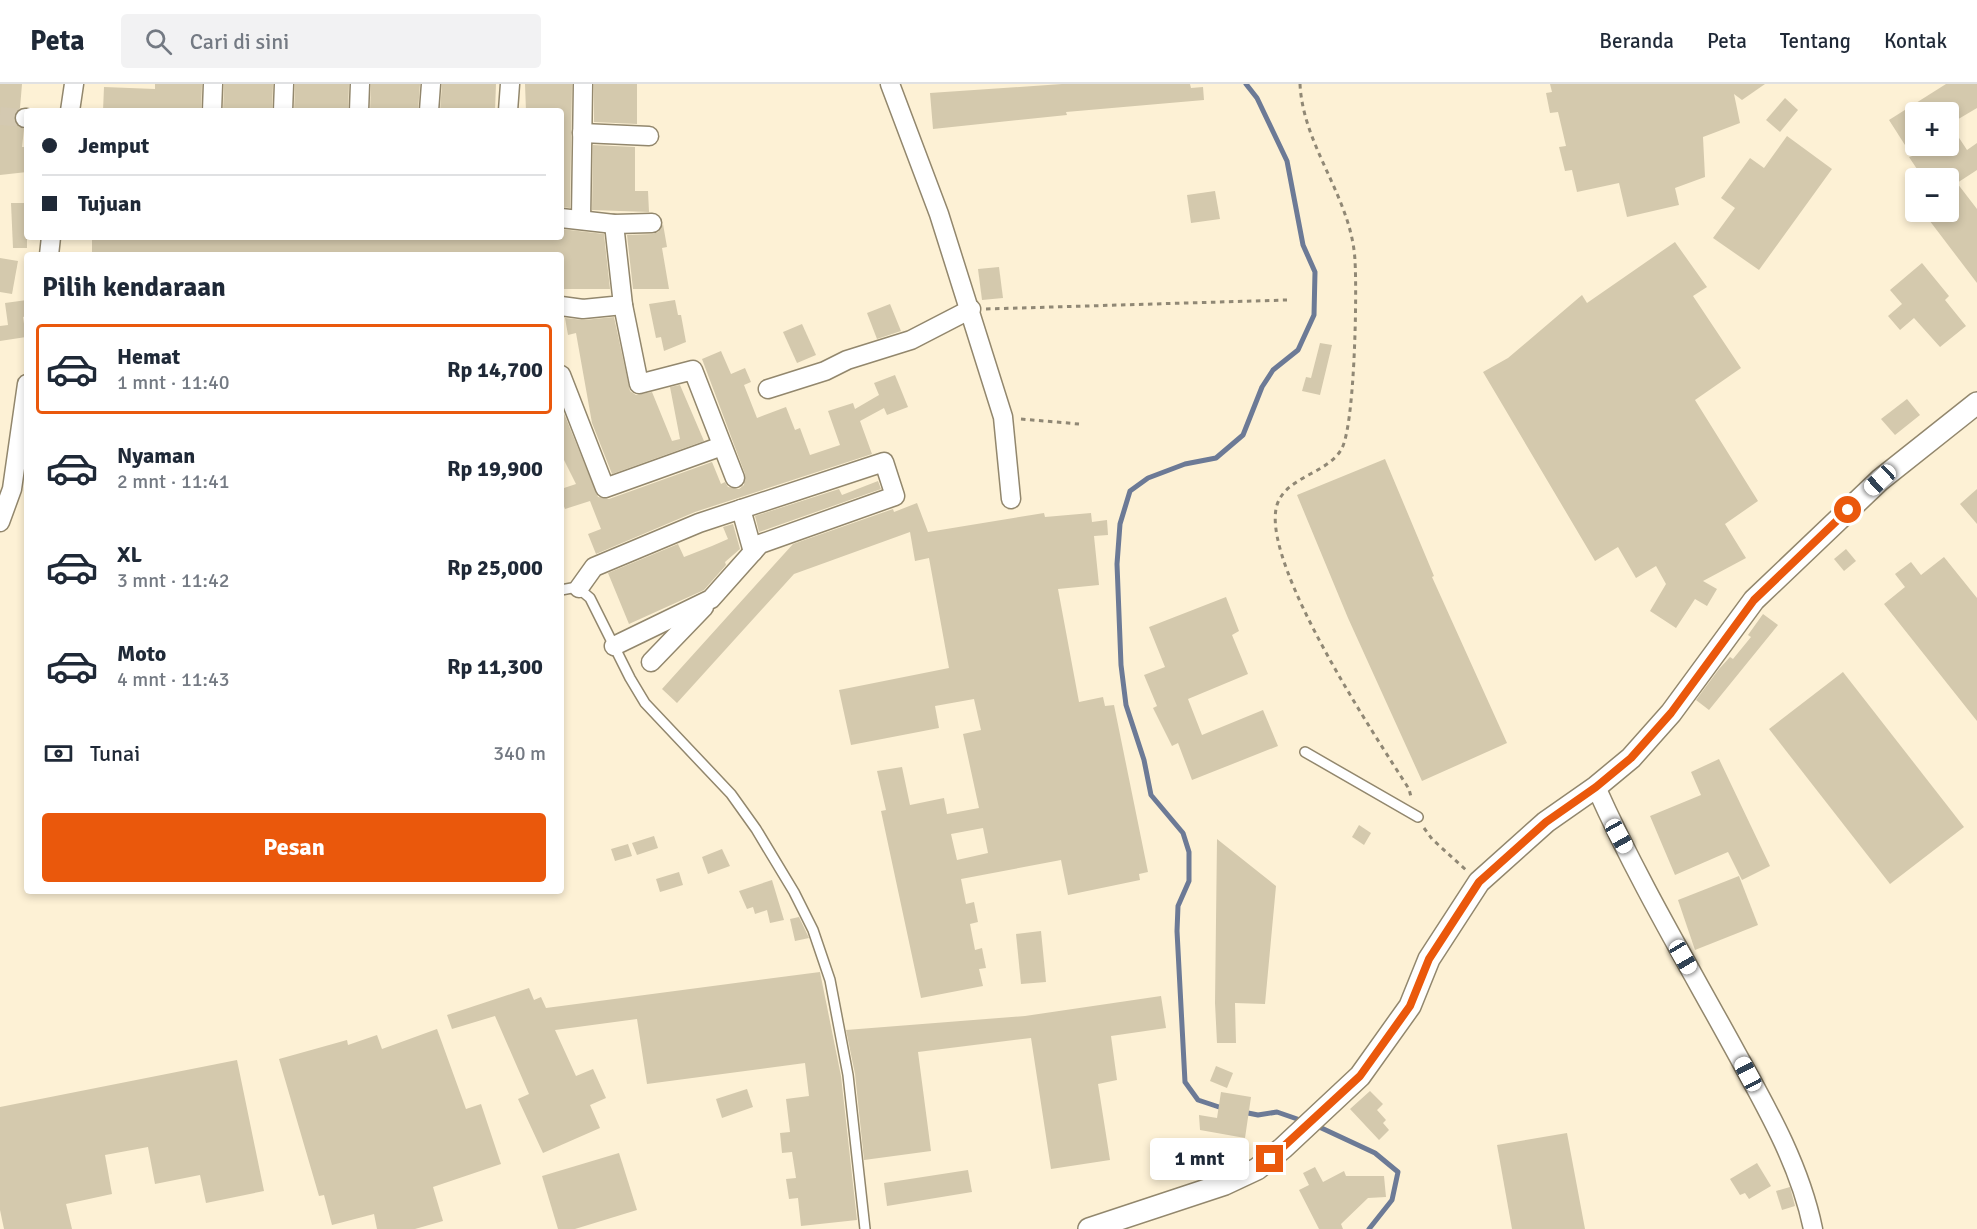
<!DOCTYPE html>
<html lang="id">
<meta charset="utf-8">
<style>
body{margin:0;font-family:Signika,sans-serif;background:#f2f2f3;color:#1f2937;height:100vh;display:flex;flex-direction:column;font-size:22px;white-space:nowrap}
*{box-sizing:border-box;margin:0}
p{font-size:20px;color:#747a83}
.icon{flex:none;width:33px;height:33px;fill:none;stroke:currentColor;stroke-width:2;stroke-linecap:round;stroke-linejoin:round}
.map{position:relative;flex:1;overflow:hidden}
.sheet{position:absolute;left:24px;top:168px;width:540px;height:642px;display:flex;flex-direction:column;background:#fff;border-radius:6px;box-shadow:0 3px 9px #0003}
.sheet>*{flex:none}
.banner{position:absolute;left:24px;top:24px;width:540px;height:132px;border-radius:6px;box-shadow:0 3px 9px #0003;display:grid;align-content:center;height:132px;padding:0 18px;background:#fff}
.fabs{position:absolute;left:1905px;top:18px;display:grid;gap:12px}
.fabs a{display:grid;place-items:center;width:54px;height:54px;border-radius:6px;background:#fff;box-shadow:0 3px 9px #0003;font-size:30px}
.end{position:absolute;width:27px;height:27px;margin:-14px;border:8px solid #ea580c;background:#fff;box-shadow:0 0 0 3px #fff}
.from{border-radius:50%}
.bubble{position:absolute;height:42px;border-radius:6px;background:#fff;box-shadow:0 3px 9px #0003;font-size:20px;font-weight:700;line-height:42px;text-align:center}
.car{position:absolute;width:18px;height:36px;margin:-18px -9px;border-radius:8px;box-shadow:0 0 4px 2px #0007;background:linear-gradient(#fff 24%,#345 0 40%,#fff 0 76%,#345 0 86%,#fff 0)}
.banner b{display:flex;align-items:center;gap:21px;height:57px;font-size:22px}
.banner b+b{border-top:2px solid #e0e1e3}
.banner i{width:15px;height:15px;background:#1f2937}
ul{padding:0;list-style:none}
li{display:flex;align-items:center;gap:18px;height:90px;margin:0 12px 9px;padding:0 6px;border:3px solid transparent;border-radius:6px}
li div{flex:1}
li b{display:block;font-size:22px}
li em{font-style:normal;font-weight:700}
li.on{border-color:#ea580c}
li>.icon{width:54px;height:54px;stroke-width:1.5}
h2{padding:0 18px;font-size:27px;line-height:72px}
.pay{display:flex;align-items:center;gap:15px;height:66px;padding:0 18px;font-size:22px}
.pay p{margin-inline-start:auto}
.button{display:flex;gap:12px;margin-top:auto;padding:12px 18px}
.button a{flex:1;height:69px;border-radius:6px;background:#ea580c;color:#fff;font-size:24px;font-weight:700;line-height:69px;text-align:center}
header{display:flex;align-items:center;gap:36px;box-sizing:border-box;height:84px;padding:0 30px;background:#fff;border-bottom:2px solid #e0e1e3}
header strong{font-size:28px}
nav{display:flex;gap:33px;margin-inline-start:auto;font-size:21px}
.search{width:420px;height:54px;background:#f2f2f3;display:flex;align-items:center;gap:15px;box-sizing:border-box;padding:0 21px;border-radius:6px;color:#747a83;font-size:22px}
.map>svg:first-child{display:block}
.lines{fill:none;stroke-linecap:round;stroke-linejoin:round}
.stream{stroke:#6c7a96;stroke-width:5}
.building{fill:#d4c9ad;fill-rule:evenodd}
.minor-tunnel{stroke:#d4c9b1;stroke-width:18;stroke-dasharray:18 9;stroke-linecap:butt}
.service-casing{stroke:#92876d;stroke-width:12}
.minor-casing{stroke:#92876d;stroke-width:21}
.tertiary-casing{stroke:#92876d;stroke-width:24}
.path{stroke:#908875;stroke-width:3;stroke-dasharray:4.5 4.5;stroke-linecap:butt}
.service{stroke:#fff;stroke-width:9}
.minor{stroke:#fff;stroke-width:18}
.tertiary{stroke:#fff;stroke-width:21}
.route{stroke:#ea580c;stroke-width:8}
</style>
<header>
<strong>Peta</strong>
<div class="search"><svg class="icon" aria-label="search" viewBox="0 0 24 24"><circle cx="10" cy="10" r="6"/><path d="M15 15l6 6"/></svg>Cari di sini</div>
<nav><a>Beranda</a><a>Peta</a><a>Tentang</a><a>Kontak</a></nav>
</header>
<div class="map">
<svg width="1977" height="1145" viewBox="0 0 1977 1145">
<rect width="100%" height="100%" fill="#fdf1d5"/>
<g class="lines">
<g class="stream">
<polyline points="1225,1025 1198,1016 1185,998 1177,847 1178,822 1189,797 1189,768 1183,749 1151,711 1144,676 1126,621 1121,581 1117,480 1120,440 1130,407 1148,394 1185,380 1216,374 1243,351 1262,303 1273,286 1298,266 1314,231 1315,188 1303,161 1287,77 1257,14 1246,0"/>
<polyline points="1243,1028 1258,1031 1277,1028 1303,1037"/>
<polyline points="1315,1041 1375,1069 1398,1088 1392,1116 1369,1145"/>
</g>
</g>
<g class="building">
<polygon points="0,0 22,0 20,24 14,35 16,40 24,45 22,63 27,63 27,88 0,91"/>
<polygon points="155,0 202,0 201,27 103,27 104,3 155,5"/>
<polygon points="224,0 273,0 272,27 223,27"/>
<polygon points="295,0 349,0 348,27 294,27"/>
<polygon points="371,0 420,0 418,27 370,27"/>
<polygon points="442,0 496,0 495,27 440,27"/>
<polygon points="525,0 572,0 570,124 561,123 561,27 526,27"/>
<polygon points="594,0 637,0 637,40 594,38"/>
<polygon points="1062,0 1190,0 1191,4 1203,3 1204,16 1066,28 1067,31 933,45 930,9"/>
<polygon points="1550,0 1765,0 1742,16 1734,10 1740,39 1703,53 1705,93 1675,104 1679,121 1627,133 1619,99 1577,108 1572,86 1565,87 1559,63 1566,62 1558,28 1550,29 1546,9 1552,8"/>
<path d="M1946,0H1977V24L1950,40L1967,66L1977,59V86L1957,99L1977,125V199L1923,128H1948V94H1923L1909,73L1912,72L1889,36ZM1916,28H1948V62H1916Z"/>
<polygon points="1785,14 1798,26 1780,48 1766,36"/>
<polygon points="1787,52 1832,85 1759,186 1713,154 1735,124 1721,114 1750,74 1764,84"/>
<polygon points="593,61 635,63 635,107 648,107 649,128 592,126"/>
<polygon points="1215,107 1220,135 1191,139 1187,111"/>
<polygon points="11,119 27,119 27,164 13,164"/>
<polygon points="663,140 667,163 662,164 669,205 633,205 627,151 653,150 658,148"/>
<polygon points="561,145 604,150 610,205 561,205 561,171 92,171 92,153 561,153"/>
<polygon points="1675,158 1707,203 1693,212 1741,284 1695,316 1758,417 1725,440 1746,474 1703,497 1717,505 1707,522 1695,515 1676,544 1650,527 1666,500 1656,482 1636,494 1618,463 1595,477 1483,288 1508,274 1582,211 1587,219"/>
<polygon points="0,174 18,177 12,210 0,208"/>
<polygon points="1922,179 1949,212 1945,216 1966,242 1940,263 1914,234 1900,246 1888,232 1902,220 1890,206"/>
<polygon points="999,183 1003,214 982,216 978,185"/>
<polygon points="27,216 27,232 23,233 26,253 0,257 0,242 8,241 5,219"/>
<polygon points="675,216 678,231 681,231 686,258 664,267 661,253 656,254 649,220"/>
<polygon points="890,220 901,247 877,255 867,229"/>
<polygon points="614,233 630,307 636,311 652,308 672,357 680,355 670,303 680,301 704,357 612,390 592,339 576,249 568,251 565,234 584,236"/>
<polygon points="802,240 816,271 797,279 783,248"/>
<polygon points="1320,259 1332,261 1320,311 1302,307 1306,293 1311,294"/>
<polygon points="721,267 731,290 745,284 751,298 744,301 757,334 786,323 795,346 800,344 810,371 840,361 828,327 853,319 855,325 879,311 874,299 895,291 908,323 887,331 884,324 860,337 872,370 695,428 596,470 588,450 601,445 590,417 565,425 561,415 561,405 576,400 561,370 561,322 598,413 609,415 712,378 721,400 725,398 728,403 739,405 744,401 745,390 702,275"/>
<polygon points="1907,315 1920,331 1895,351 1881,335"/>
<polygon points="1385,375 1434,492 1432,493 1507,659 1422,697 1348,534 1297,411"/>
<polygon points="878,397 881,405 759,448 755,432 839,405 842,411"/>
<polygon points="1977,405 1977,440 1960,420"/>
<path d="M917,419L928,448L1044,429L1045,433L1091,429L1092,438L1107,436L1108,451L1094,452L1099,501L1058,505L1079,618L1103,613L1105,622L1114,621L1148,788L1139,790L1140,796L1068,811L1061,776L961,795L966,820L974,818L978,838L970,840L975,866L982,864L986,884L979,885L983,902L921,914L881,727L886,726L877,687L902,683L910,721L944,714L947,730L979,724L963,650L981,646L974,615L935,622L939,644L851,661L839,606L949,584L929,474L915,477L910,448L794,490L677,619L662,605L793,460L893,425L894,428ZM983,744L988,769L957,776L951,750Z"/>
<polygon points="733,440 740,465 725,478 726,481 704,506 629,540 608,489 678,460 684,473 712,462 728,455 723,443"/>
<polygon points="1846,465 1856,477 1844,487 1834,475"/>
<polygon points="1944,473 1977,514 1977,637 1884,520 1905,503 1895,490 1911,478 1921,491"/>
<polygon points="1226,513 1239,547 1232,551 1248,590 1188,615 1202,651 1263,626 1278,662 1192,696 1178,659 1172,662 1153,624 1157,622 1144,591 1165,583 1149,543"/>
<polygon points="1763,530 1778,541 1709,626 1696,616 1719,585 1730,573 1733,575 1751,553 1748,551"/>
<polygon points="1843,588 1964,743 1890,800 1769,645"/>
<polygon points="1719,675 1770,782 1742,796 1728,768 1675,791 1650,732 1701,711 1691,688"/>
<polygon points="1359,741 1371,749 1364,761 1352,753"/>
<polygon points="654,752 658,764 637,771 632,759"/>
<polygon points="1217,755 1276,802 1265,920 1235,919 1236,959 1217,959 1215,919"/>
<polygon points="628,760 632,772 615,777 611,765"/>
<polygon points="722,765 730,782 708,790 702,773"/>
<polygon points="679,788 683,801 660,808 656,795"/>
<polygon points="1739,792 1758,841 1695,866 1678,816"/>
<polygon points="772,796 784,836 770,839 767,826 755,830 753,823 747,825 739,807"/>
<polygon points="799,833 809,854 795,857 790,835"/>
<polygon points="1041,847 1046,898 1021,900 1016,850"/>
<polygon points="820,888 841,992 857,1136 801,1142 798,1114 789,1115 786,1095 796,1094 792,1068 782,1069 780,1049 790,1048 786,1015 809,1012 805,979 647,1000 637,935 555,946 576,992 593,985 606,1014 590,1021 600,1044 543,1069 518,1015 529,1010 495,932 452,945 447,931 529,904 534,916 541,913 546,924"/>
<polygon points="1161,912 1166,944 1111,952 1117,996 1098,1000 1110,1076 1051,1085 1031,954 918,968 931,1067 864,1076 855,990 846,946 1025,932"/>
<polygon points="437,945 466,1025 481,1020 501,1080 433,1103 443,1137 415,1145 377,1145 374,1130 332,1141 324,1111 319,1112 279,975 347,956 348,961 377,951 382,965"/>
<polygon points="237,976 264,1107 206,1119 200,1091 155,1100 148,1063 105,1071 112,1110 66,1120 72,1145 4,1145 0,1126 0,1023"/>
<polygon points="1216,982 1233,989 1227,1004 1210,997"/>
<polygon points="747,1005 753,1023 722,1034 716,1015"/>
<polygon points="1370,1007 1383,1020 1377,1026 1386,1036 1383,1039 1389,1046 1379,1056 1350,1025"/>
<polygon points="1221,1008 1251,1013 1245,1054 1200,1046 1199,1031 1217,1034"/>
<polygon points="1567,1049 1585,1145 1512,1145 1497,1061"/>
<polygon points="619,1069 637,1126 575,1145 558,1145 542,1092"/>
<polygon points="1757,1079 1771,1102 1749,1115 1745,1109 1740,1111 1730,1095"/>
<polygon points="1315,1083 1323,1098 1344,1087 1346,1092 1384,1092 1386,1113 1368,1114 1341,1140 1343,1145 1319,1145 1299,1106 1309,1101 1303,1089"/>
<polygon points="968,1086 972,1108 887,1122 884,1099"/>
<polygon points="1790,1103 1795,1122 1782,1126 1776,1107"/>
</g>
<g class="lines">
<polyline class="minor-tunnel" points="0,32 25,34"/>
<g class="service-casing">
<g id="service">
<polyline points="561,506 577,503 590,514 630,594 645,619 731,710 756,745 794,808 813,846 830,896 848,991 865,1145"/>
<polyline points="1305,668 1418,733"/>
</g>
</g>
<g class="minor-casing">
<g id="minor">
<polyline points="890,0 939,130 1003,333 1011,415"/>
<polyline points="70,27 74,0"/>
<polyline points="212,27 213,0"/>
<polyline points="283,27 284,0"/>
<polyline points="359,27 360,0"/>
<polyline points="429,27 431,0"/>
<polyline points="508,27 510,0"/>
<polyline points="25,34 27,34"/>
<polyline points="582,49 649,52"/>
<polyline points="561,134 614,140 652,139"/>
<polyline points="581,135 583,0"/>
<polyline points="49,171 51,153"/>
<polyline points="623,221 639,300 693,286 735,394"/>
<polyline points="561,222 583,225 623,221 614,140"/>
<polyline points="561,291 605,404 722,362"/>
<polyline points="768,305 825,287 847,276 911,256 971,225"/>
<polyline points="741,425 753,468"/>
<polyline points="0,438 12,405 27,300"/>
<polyline points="579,504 594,483 699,439 884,378 895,412 760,460 711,515 614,562"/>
<polyline points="651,578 704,523"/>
<path d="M1596,703C1637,795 1689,882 1737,970C1768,1026 1800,1082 1813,1145"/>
</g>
</g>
<g class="tertiary-casing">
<polyline id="tertiary" points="1089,1145 1225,1100 1257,1085 1283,1064 1360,992 1410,922 1429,875 1479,798 1546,738 1596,703 1631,674 1671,629 1754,516 1880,396 1977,319"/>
</g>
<g class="path">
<path d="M1300,0C1303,63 1352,114 1355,177C1357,208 1355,344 1341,366C1326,391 1282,393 1276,425C1265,486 1374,650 1409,705L1411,713"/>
<polyline points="986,225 1287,216"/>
<polyline points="1021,335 1079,340"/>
<polyline points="1424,744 1432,755 1466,786"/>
</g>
<use href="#service" class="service"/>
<use href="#minor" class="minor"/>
<use href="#tertiary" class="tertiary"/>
</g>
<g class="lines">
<polyline class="route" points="1270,1075 1360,992 1410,922 1429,875 1479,798 1546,738 1596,703 1631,674 1671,629 1754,516 1848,426"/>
</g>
</svg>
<div class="fabs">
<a>+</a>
<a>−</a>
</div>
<i class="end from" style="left:1848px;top:426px"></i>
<i class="end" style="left:1270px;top:1075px"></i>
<div class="bubble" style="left:1150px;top:1054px;width:99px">1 mnt</div>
<i class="car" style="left:1880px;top:396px;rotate:227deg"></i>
<i class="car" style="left:1619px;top:752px;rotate:151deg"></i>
<i class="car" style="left:1683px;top:873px;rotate:150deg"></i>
<i class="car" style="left:1748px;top:990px;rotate:332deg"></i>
<div class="banner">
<b><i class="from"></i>Jemput</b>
<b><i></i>Tujuan</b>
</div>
<section class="sheet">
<h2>Pilih kendaraan</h2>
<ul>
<li class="on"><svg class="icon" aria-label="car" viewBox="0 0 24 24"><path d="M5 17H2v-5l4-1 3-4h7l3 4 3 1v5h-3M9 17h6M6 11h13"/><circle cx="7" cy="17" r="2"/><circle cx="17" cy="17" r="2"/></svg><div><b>Hemat</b><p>1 mnt · 11:40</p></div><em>Rp 14,700</em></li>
<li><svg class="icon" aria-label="car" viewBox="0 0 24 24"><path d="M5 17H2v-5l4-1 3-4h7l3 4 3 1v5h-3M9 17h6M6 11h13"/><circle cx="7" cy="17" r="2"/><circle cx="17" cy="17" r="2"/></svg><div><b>Nyaman</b><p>2 mnt · 11:41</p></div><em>Rp 19,900</em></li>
<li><svg class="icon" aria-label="car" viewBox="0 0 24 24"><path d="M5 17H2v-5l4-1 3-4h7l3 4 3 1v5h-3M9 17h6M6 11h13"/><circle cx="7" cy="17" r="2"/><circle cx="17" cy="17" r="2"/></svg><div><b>XL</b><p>3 mnt · 11:42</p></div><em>Rp 25,000</em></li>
<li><svg class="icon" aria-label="car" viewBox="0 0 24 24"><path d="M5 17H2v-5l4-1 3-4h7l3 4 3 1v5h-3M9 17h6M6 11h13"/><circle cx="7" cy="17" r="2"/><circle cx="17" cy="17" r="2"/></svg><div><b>Moto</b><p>4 mnt · 11:43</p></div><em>Rp 11,300</em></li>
</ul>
<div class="pay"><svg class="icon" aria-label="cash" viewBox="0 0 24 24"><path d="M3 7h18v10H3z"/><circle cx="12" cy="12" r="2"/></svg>Tunai<p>340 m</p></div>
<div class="button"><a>Pesan</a></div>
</section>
</div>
